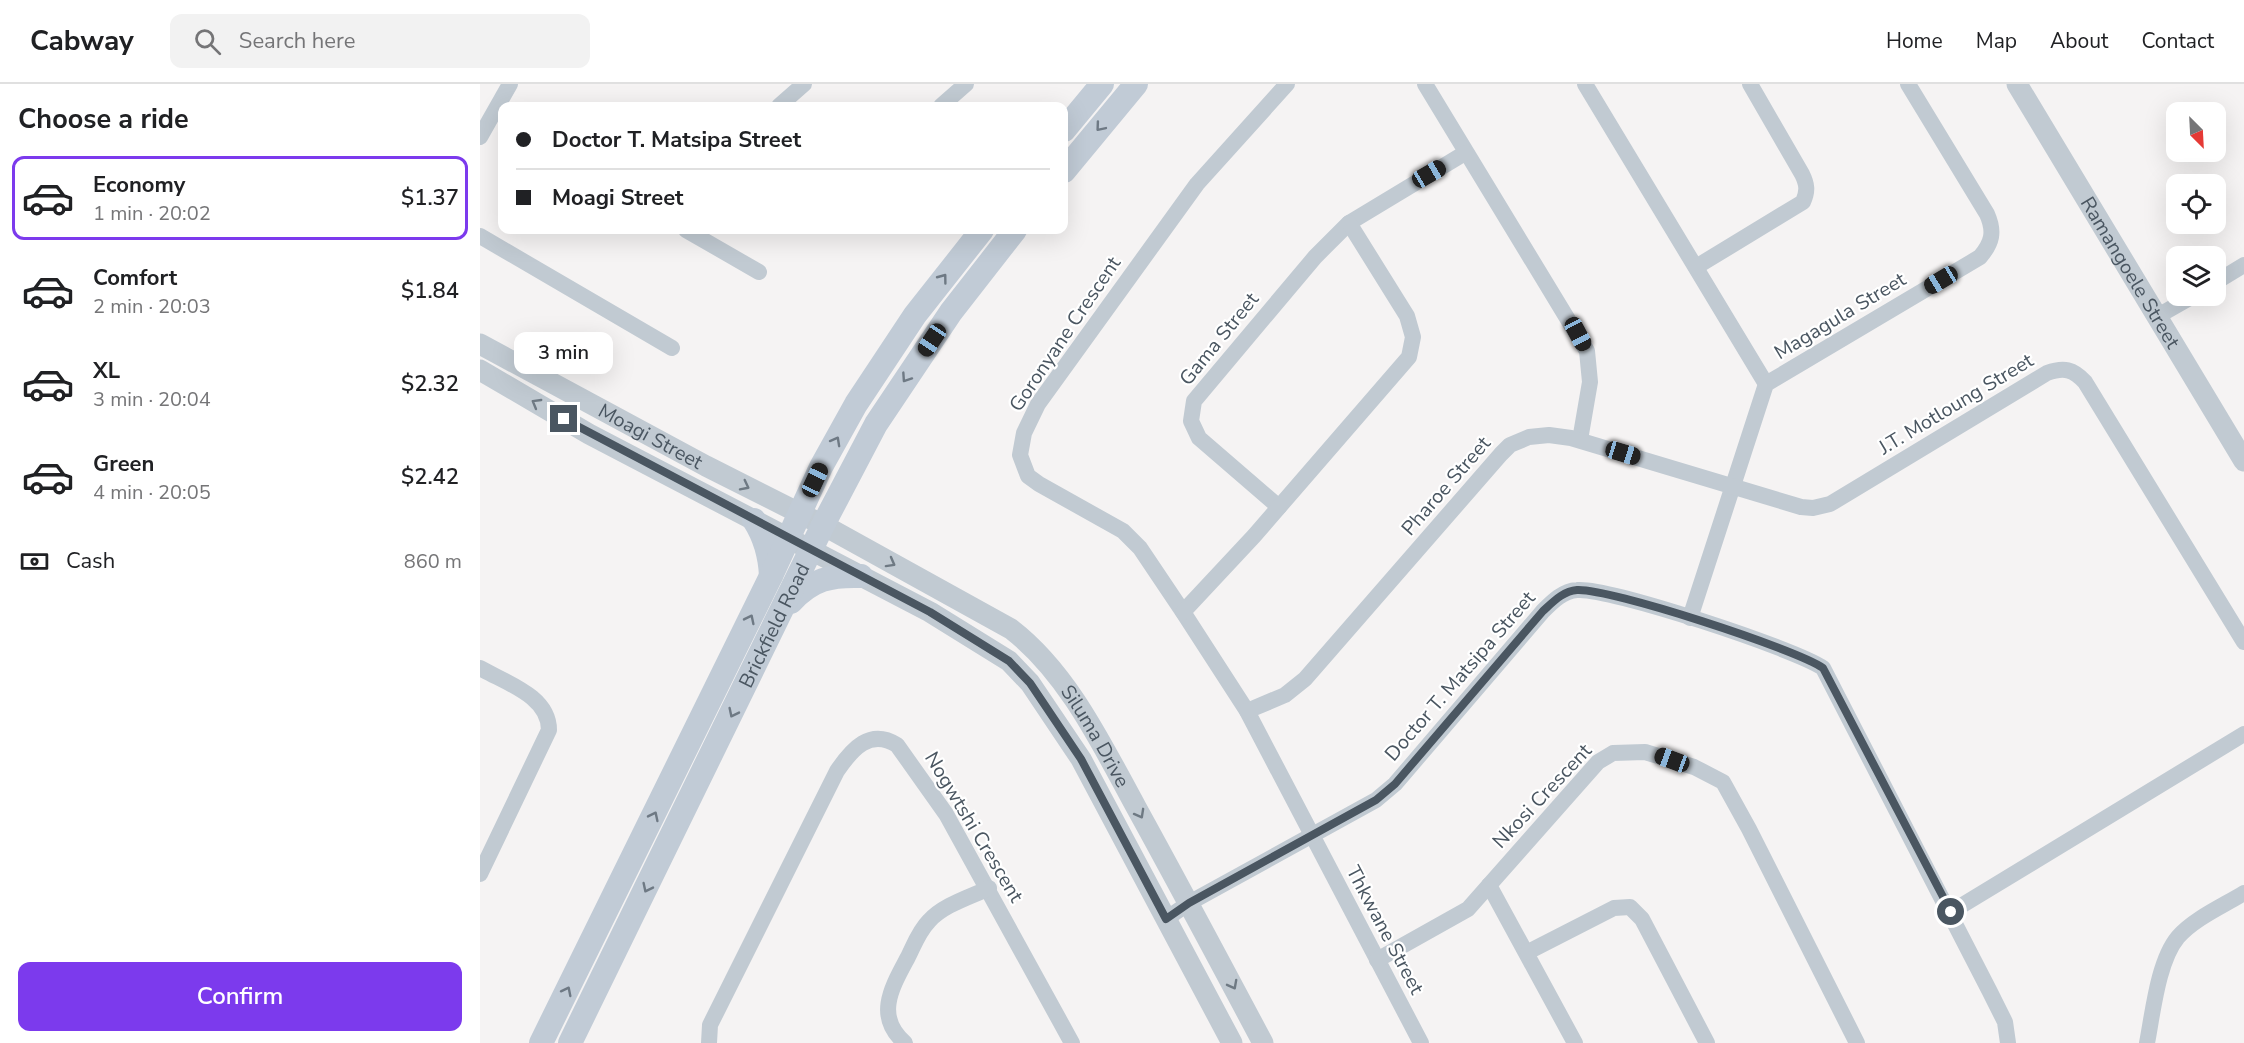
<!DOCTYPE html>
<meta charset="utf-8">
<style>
body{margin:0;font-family:"Nunito Sans",sans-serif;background:#f2f2f2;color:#202124;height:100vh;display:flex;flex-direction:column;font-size:22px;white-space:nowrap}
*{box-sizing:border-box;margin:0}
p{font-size:20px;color:#757577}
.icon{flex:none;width:33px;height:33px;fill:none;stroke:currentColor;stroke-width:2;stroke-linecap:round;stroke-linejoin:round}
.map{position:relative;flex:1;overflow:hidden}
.drawer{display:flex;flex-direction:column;background:#fff;width:480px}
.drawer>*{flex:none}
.top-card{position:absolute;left:18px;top:18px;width:570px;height:132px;border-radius:12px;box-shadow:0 6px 24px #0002;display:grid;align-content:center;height:132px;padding:0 18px;background:#fff}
.needle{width:39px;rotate:156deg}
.buttons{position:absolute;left:1686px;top:18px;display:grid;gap:12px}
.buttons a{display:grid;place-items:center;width:60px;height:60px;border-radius:12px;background:#fff;box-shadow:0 6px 24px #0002;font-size:30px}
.end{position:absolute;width:27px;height:27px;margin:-14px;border:8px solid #4a5661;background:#fff;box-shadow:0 0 0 3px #fff}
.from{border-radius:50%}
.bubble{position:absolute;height:42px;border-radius:12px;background:#fff;box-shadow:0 6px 24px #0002;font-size:20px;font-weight:600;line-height:42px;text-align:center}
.car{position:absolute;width:18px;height:36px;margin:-18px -9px;border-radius:8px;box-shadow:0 0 4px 2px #0007;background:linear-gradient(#222 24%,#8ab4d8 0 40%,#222 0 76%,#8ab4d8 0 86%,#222 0)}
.top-card b{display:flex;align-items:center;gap:21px;height:57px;font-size:22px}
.top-card b+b{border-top:2px solid #e0e0e0}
.top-card i{width:15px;height:15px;background:#202124}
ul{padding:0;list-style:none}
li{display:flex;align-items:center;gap:18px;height:84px;margin:0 12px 9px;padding:0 6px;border:3px solid transparent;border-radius:12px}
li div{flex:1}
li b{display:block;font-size:22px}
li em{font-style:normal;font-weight:600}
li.current{border-color:#7c3aed}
li>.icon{width:54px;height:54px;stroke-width:1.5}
h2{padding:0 18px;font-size:27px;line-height:72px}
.pay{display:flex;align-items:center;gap:15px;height:66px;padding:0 18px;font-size:22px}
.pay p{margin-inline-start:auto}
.button{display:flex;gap:12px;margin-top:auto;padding:12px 18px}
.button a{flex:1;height:69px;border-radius:12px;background:#7c3aed;color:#fff;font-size:24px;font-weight:600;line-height:69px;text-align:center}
header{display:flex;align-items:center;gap:36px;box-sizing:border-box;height:84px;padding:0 30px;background:#fff;border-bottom:2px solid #e0e0e0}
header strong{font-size:28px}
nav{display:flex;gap:33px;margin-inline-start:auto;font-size:21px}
.search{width:420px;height:54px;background:#f2f2f2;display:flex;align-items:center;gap:15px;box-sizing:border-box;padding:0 21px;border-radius:12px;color:#757577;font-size:22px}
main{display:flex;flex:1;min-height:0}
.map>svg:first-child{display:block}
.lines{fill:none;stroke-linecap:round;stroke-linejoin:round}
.minor{stroke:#c1cad2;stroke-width:16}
.tertiary{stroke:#c1cad2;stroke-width:21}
.secondary{stroke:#c1cbd6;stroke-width:24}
.oneway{stroke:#6e7984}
.oneway2{stroke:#6e7983}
.route{stroke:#4a5661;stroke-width:8}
.labels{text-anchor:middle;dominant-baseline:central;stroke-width:4.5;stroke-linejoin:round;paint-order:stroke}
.street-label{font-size:20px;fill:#4a5661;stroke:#fff}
</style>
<header>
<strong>Cabway</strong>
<div class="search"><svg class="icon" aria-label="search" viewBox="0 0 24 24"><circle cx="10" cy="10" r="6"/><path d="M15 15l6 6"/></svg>Search here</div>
<nav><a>Home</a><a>Map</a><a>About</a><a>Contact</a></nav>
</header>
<main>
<section class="drawer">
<h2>Choose a ride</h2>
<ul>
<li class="current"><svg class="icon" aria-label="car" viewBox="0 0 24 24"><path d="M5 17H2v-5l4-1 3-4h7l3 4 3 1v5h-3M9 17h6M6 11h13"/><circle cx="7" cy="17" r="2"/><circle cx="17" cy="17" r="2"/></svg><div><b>Economy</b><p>1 min · 20:02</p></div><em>$1.37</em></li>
<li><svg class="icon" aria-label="car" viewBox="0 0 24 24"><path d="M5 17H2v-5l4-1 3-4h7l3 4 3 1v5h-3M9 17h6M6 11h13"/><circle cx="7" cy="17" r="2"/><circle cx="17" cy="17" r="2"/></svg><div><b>Comfort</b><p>2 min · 20:03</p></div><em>$1.84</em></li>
<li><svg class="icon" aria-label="car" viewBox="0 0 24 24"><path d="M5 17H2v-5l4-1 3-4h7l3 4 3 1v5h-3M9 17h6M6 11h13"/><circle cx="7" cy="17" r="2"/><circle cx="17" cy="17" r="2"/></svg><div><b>XL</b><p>3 min · 20:04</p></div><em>$2.32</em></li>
<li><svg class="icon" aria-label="car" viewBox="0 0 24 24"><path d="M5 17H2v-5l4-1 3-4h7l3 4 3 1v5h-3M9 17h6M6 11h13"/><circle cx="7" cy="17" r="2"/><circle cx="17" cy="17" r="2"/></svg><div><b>Green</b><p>4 min · 20:05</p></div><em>$2.42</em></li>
</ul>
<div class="pay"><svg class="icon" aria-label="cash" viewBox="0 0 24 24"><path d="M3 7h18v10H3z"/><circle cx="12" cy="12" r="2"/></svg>Cash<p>860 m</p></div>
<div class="button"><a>Confirm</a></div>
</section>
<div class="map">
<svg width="1764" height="959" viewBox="0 0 1764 959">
<rect width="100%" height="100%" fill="#f5f3f3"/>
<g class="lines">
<g class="minor">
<polyline points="807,0 717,100 558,320 544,349 540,371 548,392 559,400 643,447 660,464 703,528 767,627 941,959"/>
<polyline points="945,0 1107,267 1110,298 1100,356"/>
<polyline points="1105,0 1286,300"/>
<polyline points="299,22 324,0"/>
<polyline points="461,22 486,0"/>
<polyline points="0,53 30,0"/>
<polyline points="206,146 279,188"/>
<polyline points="0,152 192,264"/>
<path d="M1216,183L1323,118C1328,107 1327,100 1322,90L1270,0"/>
<polyline points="1736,198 1764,181"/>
<polyline points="1676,233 1713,212"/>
<polyline points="799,423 719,354 711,337 714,317 835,173 869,139 985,69"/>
<polyline points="703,528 774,452 929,273 933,253 927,232 869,139"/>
<path d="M1210,534L1286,300L1500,173C1512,159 1515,148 1507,130L1428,0"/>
<path d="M0,584C26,599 69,612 69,646L0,790"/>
<path d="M767,627L805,611L825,595L1021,370L1030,361L1049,353L1069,351L1091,354L1321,423L1333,424L1350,420L1567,289C1584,283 1593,285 1605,298L1764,558"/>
<polyline points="1009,801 1095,959"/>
<polyline points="1471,828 1764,650"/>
<path d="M686,835L709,819L896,716L915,700L1063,527C1073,517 1083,507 1097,506C1128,503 1316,565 1343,584L1509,906L1525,938L1528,959"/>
<polyline points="1048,868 1134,824 1150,823 1162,835 1227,959"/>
<polyline points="897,876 988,825 1118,678 1133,669 1165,668 1214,683 1243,698 1269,745 1377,959"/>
<path d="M229,959L230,941L357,687C372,665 390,644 417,661L466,730L592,959"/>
<path d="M425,959C394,932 412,903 428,873C434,861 439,847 449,837C463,821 490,813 509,804"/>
<path d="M1667,959C1673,928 1678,877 1698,853C1715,834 1743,822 1764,809"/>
</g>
<g class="tertiary">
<path id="s1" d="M1537,0L1764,377"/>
<path id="s2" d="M0,260L226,382L343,441L531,545C588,589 622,661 656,723C699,801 741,880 783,959"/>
<polyline points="0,286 109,350 450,528 529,577 550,599 601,675 752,959"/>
</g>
<g class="secondary">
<polyline points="584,46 622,0"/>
<polyline points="584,87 656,0"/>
<path d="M274,436C285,453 290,471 291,492"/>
<path d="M311,518C332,495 351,491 381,492"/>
<polyline points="61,959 291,492 341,383 376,320 435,231 502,146"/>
<path id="s3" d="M90,959L343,441L396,340L471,228L535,146"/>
</g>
</g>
<defs><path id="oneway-chevron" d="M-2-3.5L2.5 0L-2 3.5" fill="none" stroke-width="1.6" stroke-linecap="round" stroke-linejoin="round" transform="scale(1.5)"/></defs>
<g class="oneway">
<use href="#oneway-chevron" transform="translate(620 43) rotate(130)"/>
<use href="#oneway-chevron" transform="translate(463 194) rotate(-53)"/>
<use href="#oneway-chevron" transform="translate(426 294) rotate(124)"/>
<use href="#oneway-chevron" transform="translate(356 357) rotate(-61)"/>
<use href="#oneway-chevron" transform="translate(270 535) rotate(-64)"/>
<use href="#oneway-chevron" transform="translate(253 629) rotate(116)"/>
<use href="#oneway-chevron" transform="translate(174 732) rotate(-64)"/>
<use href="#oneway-chevron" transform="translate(167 804) rotate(116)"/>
<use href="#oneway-chevron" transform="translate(87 907) rotate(-63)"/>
</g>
<g class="oneway2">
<use href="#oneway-chevron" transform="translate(56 319) rotate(-150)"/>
<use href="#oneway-chevron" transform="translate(265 402) rotate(27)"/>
<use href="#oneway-chevron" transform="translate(411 479) rotate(29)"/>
<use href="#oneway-chevron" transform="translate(660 730) rotate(61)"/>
<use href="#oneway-chevron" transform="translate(753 901) rotate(62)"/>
</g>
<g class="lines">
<path class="route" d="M84,335L450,528L529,577L550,599L601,675L686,835L709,819L896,716L915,700L1063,527C1073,518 1083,507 1097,506C1129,504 1316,565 1343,584L1471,828"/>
</g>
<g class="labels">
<g class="street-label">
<text stroke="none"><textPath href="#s1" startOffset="220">Ramangoele Street</textPath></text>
<text transform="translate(1360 232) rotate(-31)">Magagula Street</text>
<text transform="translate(585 250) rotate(-56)">Goronyane Crescent</text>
<text transform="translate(739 255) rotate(-51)">Gama Street</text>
<text transform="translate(1476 320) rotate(-31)">J.T. Motloung Street</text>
<text stroke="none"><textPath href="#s2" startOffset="194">Moagi Street</textPath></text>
<text transform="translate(966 402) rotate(-49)">Pharoe Street</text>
<text stroke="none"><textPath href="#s3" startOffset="465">Brickfield Road</textPath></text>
<text transform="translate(980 592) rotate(-49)">Doctor T. Matsipa Street</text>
<text stroke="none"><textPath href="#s2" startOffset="740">Siluma Drive</textPath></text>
<text transform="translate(1062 712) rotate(-47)">Nkosi Crescent</text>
<text transform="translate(494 743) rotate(59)">Nogwtshi Crescent</text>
<text transform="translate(905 846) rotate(62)">Thkwane Street</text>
</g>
</g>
</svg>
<div class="buttons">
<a><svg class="needle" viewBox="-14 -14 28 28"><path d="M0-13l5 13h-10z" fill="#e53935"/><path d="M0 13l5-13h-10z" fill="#757577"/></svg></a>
<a><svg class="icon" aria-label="locate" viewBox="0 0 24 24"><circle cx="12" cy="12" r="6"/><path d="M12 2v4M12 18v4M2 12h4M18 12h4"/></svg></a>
<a><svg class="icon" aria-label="layers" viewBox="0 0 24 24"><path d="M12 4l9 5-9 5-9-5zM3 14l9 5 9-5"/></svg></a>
</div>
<i class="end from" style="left:1471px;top:828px"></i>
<i class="end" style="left:84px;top:335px"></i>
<div class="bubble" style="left:34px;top:248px;width:99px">3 min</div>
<i class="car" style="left:949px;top:90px;rotate:60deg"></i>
<i class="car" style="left:1461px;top:196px;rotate:239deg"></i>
<i class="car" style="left:1098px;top:250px;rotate:152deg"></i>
<i class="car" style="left:452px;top:256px;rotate:214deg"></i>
<i class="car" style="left:1143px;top:369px;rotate:107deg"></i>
<i class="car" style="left:335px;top:396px;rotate:25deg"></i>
<i class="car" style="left:1192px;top:676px;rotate:290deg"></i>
<div class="top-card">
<b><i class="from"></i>Doctor T. Matsipa Street</b>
<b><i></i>Moagi Street</b>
</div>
</div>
</main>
